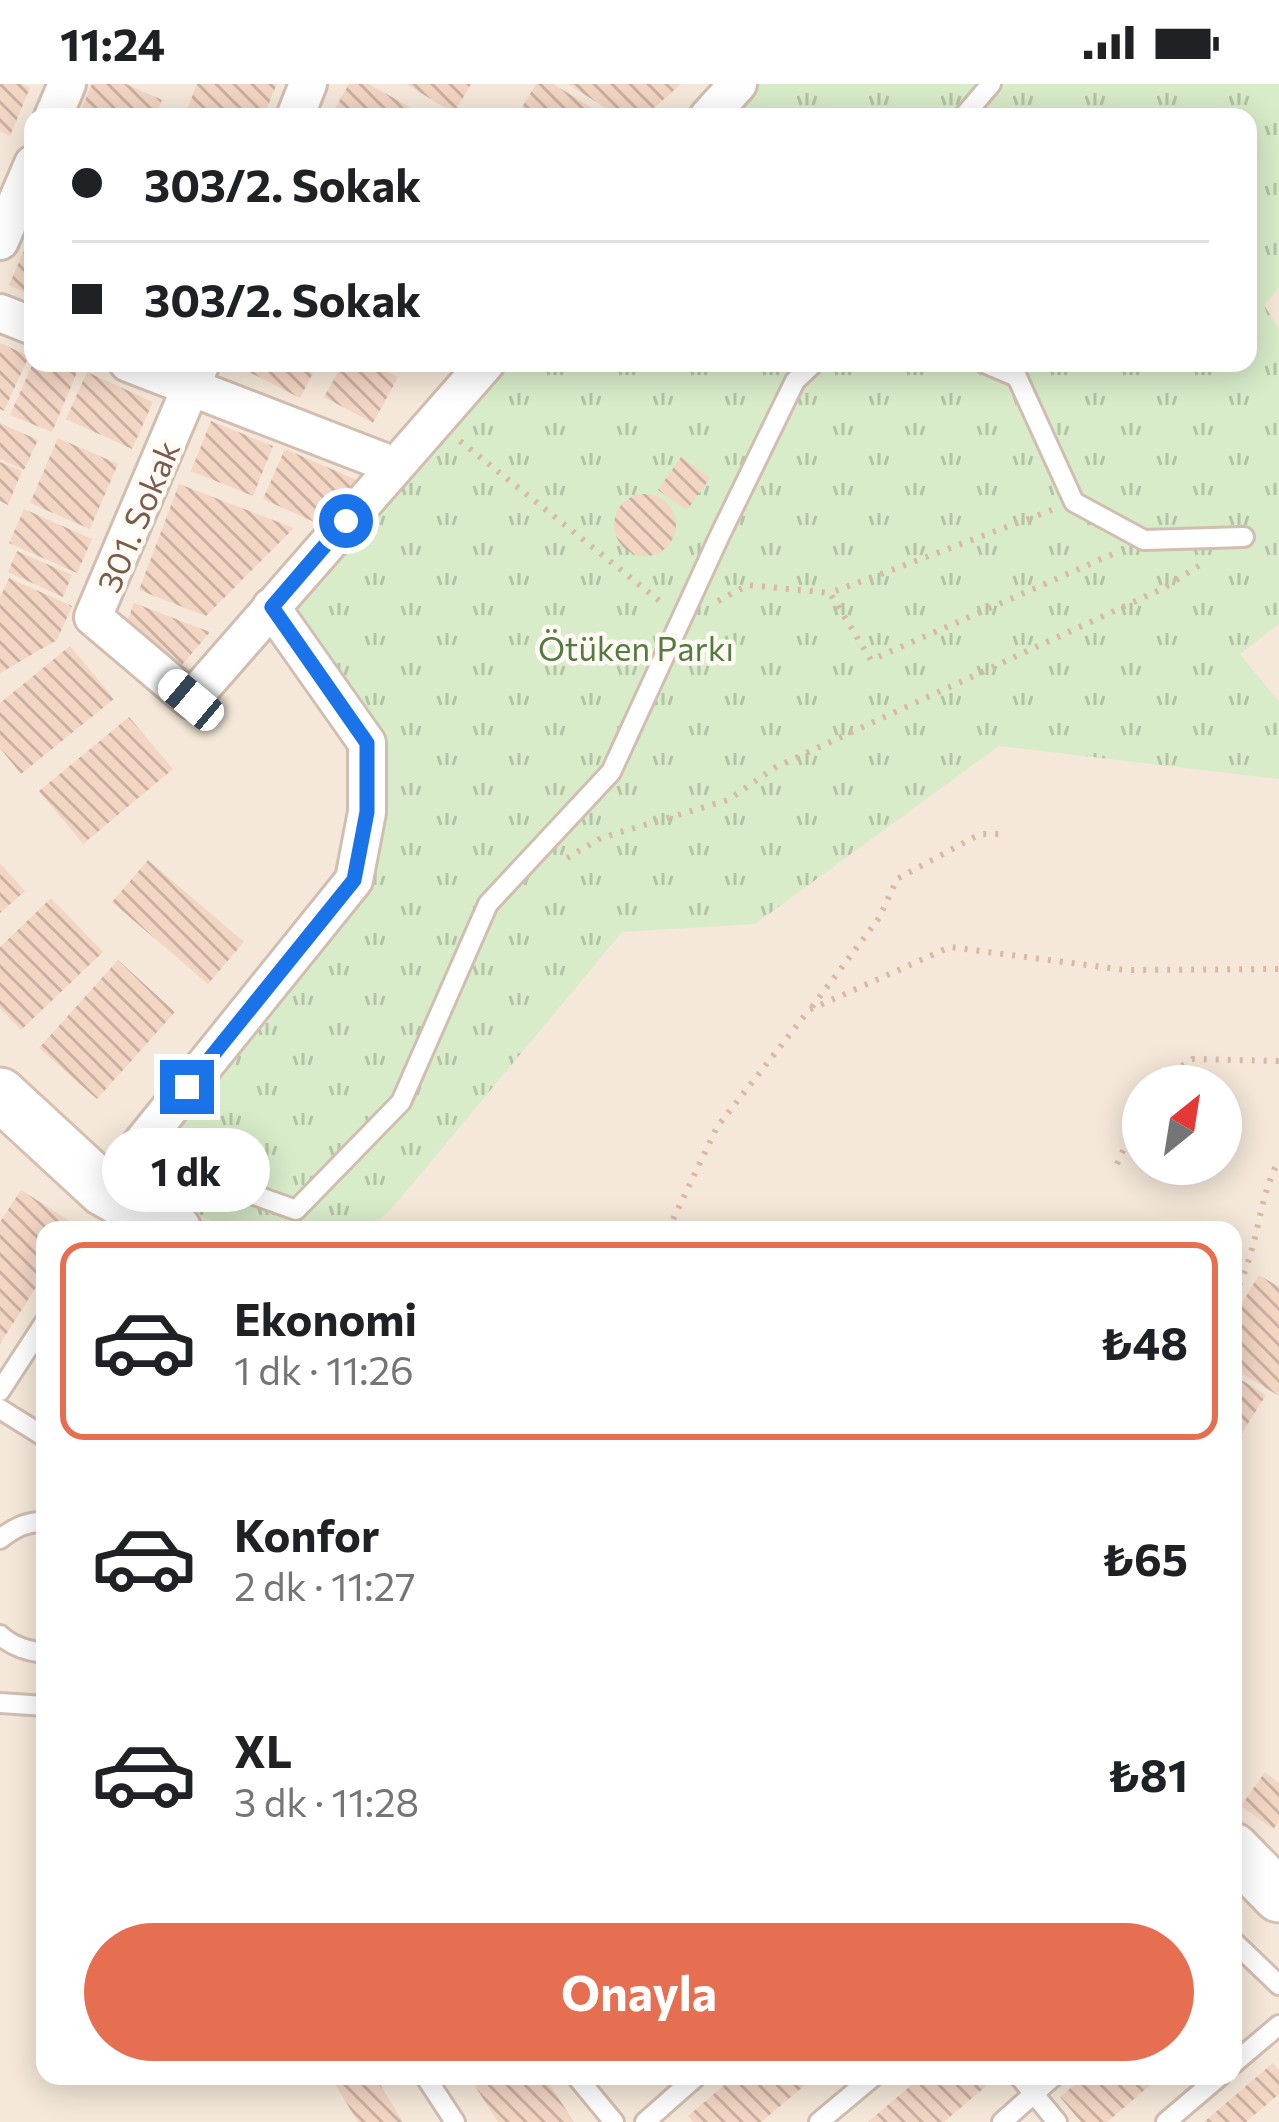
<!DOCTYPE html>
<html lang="tr">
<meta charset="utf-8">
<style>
body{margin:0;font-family:Commissioner,sans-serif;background:#f6f6f6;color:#202124;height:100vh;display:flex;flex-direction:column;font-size:45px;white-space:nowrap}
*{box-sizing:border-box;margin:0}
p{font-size:39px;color:#757577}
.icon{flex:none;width:66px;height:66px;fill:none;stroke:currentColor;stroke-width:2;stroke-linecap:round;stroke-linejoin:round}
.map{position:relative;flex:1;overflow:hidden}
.sheet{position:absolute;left:36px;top:1137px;width:1206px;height:864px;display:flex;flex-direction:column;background:#fff;border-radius:24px;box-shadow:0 6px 30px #0003}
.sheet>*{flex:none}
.guide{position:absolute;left:24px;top:24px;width:1233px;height:264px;border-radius:24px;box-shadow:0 6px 30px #0003;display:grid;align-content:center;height:264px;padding:0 48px;background:#fff}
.needle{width:78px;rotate:30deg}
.fabs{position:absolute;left:1122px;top:981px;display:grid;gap:24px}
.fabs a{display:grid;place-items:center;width:120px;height:120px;border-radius:50%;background:#fff;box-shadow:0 6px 30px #0003;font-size:60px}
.end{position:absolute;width:54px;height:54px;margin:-27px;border:15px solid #1a73e8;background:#fff;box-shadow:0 0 0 6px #fff}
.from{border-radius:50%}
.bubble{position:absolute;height:84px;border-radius:42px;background:#fff;box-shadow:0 6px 30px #0003;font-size:39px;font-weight:700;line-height:84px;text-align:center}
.car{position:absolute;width:36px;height:72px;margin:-36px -18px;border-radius:15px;box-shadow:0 0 9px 3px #0007;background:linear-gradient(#fff 24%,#345 0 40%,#fff 0 76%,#345 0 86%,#fff 0)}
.guide b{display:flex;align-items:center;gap:42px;height:114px;font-size:45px}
.guide b+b{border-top:3px solid #e0e0e0}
.guide i{width:30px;height:30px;background:#202124}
ul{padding:21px 0 0;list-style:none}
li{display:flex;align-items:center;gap:36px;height:198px;margin:0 24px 18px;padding:0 24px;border:6px solid transparent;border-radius:24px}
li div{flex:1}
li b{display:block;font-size:45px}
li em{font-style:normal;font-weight:700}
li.selected{border-color:#e76f51}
li>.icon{width:108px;height:108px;stroke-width:1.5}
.primary-button{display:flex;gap:24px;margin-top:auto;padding:24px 48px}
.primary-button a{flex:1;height:138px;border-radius:72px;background:#e76f51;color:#fff;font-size:48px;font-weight:700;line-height:138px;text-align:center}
.status{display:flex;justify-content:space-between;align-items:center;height:84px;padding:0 60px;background:#fff;direction:ltr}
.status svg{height:33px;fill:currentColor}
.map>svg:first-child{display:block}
.residential{fill:#f5e8da;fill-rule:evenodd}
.park{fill:url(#park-tufts)}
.building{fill:url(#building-back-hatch)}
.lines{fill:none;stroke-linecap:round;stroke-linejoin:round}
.lane-casing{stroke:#d1beb0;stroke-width:24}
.street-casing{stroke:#d1beb0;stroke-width:42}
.secondary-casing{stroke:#d6c0b0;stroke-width:57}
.path{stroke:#d9b8a5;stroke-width:6;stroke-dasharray:3 9;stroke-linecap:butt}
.lane{stroke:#fff;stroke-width:18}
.street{stroke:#fff;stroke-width:36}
.secondary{stroke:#fff;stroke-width:51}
.route{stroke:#1a73e8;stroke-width:15}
.labels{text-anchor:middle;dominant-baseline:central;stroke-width:9;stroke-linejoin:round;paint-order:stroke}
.street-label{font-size:33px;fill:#7a5c4d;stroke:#fffaf3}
.park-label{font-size:33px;fill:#537a41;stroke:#fffaf3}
</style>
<div class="status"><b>11:24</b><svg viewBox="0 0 49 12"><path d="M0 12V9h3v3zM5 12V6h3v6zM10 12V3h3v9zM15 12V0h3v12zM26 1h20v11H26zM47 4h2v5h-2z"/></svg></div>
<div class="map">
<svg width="1279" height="2038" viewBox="0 0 1279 2038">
<defs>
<pattern id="park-tufts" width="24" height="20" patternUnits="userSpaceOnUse" patternTransform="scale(3)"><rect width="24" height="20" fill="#d8ecc9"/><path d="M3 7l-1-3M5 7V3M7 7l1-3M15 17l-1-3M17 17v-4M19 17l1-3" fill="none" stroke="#b4c2a5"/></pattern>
<pattern id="building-back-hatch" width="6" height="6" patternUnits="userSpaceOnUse" patternTransform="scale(3)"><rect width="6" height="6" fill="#f3d5c3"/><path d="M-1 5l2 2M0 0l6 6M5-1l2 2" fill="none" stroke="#cab0a1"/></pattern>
</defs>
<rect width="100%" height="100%" fill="#fdf6ec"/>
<path class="residential" d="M0,0H1279V2038H0ZM33,33H1248V279H33ZM1143,1002H1221V1080H1143ZM45,1146H1233V1992H45Z"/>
<polygon class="park" points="738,0 1279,0 1279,204 1264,221 1279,245 1279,540 1240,570 1279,618 1279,695 999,662 755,840 622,848 394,1122 369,1146 232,1146 187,1125 133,1093 354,795 367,660 271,523 486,279 1248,279 1248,33 708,33"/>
<g class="building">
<polygon points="0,0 22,0 30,4 10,52 0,47"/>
<polygon points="92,0 126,0 162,16 155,33 78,33"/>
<polygon points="197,0 277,0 263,33 184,33"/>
<polygon points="349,0 369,0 427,33 330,33"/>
<polygon points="406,0 471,0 454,29"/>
<polygon points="536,0 553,0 607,33 516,33"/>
<polygon points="568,0 681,0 644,33 620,33"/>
<polygon points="33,146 33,212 9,201"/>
<polygon points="0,259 29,272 4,327 0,325"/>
<polygon points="33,279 57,279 77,288 52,348 10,331"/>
<polygon points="241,279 318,279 300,314 239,283"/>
<polygon points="343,279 372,279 398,293 373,339 324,313"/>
<polygon points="87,288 153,318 132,365 66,335"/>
<polygon points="211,337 273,362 253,412 191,387"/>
<polygon points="0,339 38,356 24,386 0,375"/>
<polygon points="58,354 118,380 90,445 30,419"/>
<polygon points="285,365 357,396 321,441 263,415"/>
<polygon points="681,373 710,394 687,426 658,406"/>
<polygon points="0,378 22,387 8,421 0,417"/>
<polygon points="179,400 294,444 206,532 139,506"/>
<circle cx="645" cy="441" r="31"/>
<polygon points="24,425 92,455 77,489 9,459"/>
<polygon points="17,467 72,491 63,513 8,488"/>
<polygon points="9,494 72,522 57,556 0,589 0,514"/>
<polygon points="134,519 210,548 175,589 124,545"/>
<polygon points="70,562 114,615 21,690 0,664 0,619"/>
<polygon points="129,633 173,685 83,760 39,707"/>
<polygon points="148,776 244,858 208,900 112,818"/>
<polygon points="0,779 25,807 0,829"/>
<polygon points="51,814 103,868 21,946 0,924 0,863"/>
<polygon points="118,876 175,928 97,1015 39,964"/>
<polygon points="21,1106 76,1141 72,1146 45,1146 45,1189 0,1260 0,1138"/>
<polygon points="1259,1191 1279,1203 1279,1312 1233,1284 1233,1234"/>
<polygon points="1233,1291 1266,1311 1237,1357 1233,1354"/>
<polygon points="1265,1688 1279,1699 1279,1738 1273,1745 1241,1722"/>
<polygon points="1273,1979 1279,1986 1279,2010 1246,2038 1204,2038"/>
<polygon points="330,1992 375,1992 403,2038 358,2038"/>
<polygon points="490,1992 544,1992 574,2038 498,2038 475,2002"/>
<polygon points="735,1992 816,1992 761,2038 693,2038 688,2032"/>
<polygon points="922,1992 998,1992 944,2038 868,2038"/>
<polygon points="1085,1992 1161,1992 1107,2038 1081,2038 1060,2013"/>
</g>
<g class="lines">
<g class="lane-casing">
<g id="lane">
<polyline points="963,33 991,0"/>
<polyline points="984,279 1017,293 1074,418 1144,456 1244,453"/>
<polyline points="150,1123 204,1093 296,1126 401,1018 488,820 611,688 720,451 795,297 814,279"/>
<polyline points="0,1307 45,1238"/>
<polyline points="0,1325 45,1353"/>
<path d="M0,1455C14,1444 27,1437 45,1438"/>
<path d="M0,1551C13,1563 28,1567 45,1569"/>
<polyline points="0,1619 45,1622"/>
<polyline points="1233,1857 1279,1901"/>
<polyline points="1233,1980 1279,1941"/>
<polyline points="425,1992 455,2038"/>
<polyline points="576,1992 614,2038"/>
<polyline points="1019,1992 1057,2038"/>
<polyline points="645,2038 697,1992"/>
<polyline points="819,2038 874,1992"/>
<polyline points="1002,2038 1054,1992"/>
<polyline points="1166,2038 1220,1992"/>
</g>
</g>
<g class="street-casing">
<g id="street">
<polyline points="53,33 67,0"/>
<polyline points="295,33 308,0"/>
<polyline points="708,33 738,0"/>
<polyline points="0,157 33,80"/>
<polyline points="0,229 33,242"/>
<polyline points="128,279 395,382"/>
<polyline points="201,279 93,533 191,616 486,279"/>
<polyline points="104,1106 354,796 367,728 367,659 271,523"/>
</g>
</g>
<g class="secondary-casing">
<g id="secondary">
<polyline points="0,1010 104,1106 175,1146"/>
<polyline points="1233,1765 1279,1812"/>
</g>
</g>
<g class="path">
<polyline points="460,357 661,518"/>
<polyline points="1052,426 830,509 871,576 1113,470"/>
<polyline points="718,517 748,501 830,509"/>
<polyline points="567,774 601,754 728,716 776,683 1164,504 1200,481"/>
<polyline points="812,923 879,834 897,795 980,750 1003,750"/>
<polyline points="1152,1002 1192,975 1279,977"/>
<polyline points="1117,1080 1143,1023"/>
<polyline points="668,1146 717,1043 809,926 950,863 1125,886 1279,885"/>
<path d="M1233,1211C1259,1170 1256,1119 1279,1076"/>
</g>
<use href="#lane" class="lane"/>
<use href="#street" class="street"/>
<use href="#secondary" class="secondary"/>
</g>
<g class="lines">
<polyline class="route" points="187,1003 354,796 367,728 367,659 272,523 346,437"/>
</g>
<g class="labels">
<g class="street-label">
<text transform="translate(137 432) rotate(-67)">301. Sokak</text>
</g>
<g class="park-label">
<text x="636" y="563">Ötüken Parkı</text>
</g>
</g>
</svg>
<div class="fabs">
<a><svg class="needle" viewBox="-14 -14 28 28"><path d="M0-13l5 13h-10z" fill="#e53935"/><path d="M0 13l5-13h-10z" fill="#757577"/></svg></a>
</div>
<i class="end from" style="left:346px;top:437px"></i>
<i class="end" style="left:187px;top:1003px"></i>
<div class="bubble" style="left:102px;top:1044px;width:168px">1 dk</div>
<i class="car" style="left:191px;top:616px;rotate:310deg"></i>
<div class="guide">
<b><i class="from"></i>303/2. Sokak</b>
<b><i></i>303/2. Sokak</b>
</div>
<section class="sheet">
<ul>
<li class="selected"><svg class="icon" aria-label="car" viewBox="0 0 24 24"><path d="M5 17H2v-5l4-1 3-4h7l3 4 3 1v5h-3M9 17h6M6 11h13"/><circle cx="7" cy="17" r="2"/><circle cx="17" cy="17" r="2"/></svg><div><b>Ekonomi</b><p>1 dk · 11:26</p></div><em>₺48</em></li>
<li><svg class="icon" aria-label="car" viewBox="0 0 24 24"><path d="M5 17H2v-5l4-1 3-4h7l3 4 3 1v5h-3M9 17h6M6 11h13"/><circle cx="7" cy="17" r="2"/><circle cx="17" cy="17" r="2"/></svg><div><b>Konfor</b><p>2 dk · 11:27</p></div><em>₺65</em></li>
<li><svg class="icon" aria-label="car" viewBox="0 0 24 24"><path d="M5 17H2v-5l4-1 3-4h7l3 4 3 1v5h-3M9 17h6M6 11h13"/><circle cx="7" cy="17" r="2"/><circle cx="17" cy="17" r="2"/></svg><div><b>XL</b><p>3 dk · 11:28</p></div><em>₺81</em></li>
</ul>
<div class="primary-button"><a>Onayla</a></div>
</section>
</div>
